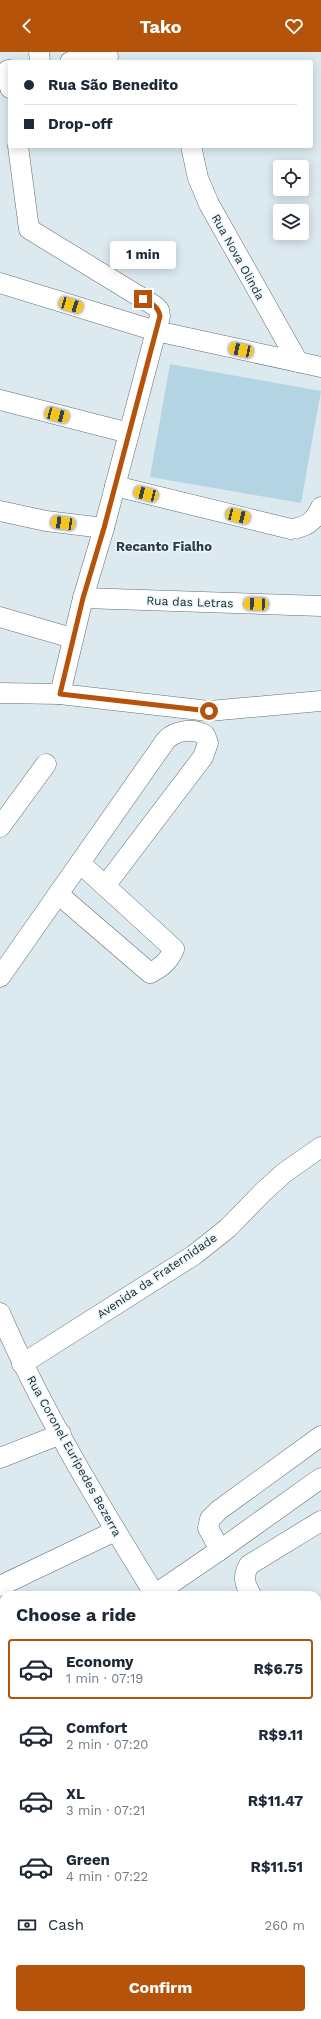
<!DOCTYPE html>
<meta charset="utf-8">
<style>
body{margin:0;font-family:"Work Sans",sans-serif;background:#f2f2f3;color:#1f2937;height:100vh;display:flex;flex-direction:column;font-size:15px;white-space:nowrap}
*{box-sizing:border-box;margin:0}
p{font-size:13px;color:#747a83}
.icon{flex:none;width:22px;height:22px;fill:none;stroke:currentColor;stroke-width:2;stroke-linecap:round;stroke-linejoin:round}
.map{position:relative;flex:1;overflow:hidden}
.details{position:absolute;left:0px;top:1539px;width:321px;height:428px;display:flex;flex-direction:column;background:#fff;border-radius:12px 12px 0 0;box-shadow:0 2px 10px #0003}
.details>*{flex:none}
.hud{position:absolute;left:8px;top:8px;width:305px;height:88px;border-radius:4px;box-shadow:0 2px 10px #0003;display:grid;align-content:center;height:88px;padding:0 16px;background:#fff}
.buttons{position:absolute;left:273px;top:108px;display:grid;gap:8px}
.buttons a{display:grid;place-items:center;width:36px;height:36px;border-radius:4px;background:#fff;box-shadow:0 2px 10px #0003;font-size:20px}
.end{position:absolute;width:18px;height:18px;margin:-9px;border:5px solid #b45309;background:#fff;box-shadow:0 0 0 2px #fff}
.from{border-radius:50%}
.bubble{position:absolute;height:28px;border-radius:4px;background:#fff;box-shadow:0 2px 10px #0003;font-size:13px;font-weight:700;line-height:28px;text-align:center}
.car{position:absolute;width:12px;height:24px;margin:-12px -6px;border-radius:5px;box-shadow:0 0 3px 1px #0007;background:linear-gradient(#f5c518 24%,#345 0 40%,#f5c518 0 76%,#345 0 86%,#f5c518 0)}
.hud b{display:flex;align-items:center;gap:14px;height:38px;font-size:15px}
.hud b+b{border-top:1px solid #e0e1e3}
.hud i{width:10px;height:10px;background:#1f2937}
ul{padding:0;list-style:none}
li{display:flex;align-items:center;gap:12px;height:60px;margin:0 8px 6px;padding:0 8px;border:2px solid transparent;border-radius:4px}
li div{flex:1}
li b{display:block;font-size:15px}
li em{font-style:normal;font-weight:700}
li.selected{border-color:#b45309}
li>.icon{width:36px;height:36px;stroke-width:1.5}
h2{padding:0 16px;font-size:18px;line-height:48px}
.pay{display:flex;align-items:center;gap:10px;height:44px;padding:0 16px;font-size:15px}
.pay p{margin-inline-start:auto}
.primary-button{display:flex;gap:8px;margin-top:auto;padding:8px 16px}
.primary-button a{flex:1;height:46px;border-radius:4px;background:#b45309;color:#fff;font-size:16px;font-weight:700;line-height:46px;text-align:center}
header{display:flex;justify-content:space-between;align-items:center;height:52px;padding:0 16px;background:#b45309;color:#fff;font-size:18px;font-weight:700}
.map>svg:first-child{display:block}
.green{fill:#b2d4e3}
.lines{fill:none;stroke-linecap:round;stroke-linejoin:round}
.minor-casing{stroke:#626f74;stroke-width:21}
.minor{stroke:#fff;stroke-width:20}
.route{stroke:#b45309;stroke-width:5}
.labels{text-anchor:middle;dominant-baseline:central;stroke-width:3;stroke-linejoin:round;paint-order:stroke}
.street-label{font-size:12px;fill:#24292b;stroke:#e9f7fe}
.neighbourhood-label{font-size:13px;font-weight:bold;fill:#2f3b40;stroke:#e9f7fe}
</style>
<header><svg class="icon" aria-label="back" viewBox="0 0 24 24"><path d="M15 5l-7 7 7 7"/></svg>Tako<svg class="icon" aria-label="heart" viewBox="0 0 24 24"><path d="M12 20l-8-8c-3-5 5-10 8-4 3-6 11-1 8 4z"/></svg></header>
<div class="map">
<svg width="321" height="1967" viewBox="0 0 321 1967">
<rect width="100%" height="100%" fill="#dceaf0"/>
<polygon class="green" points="170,312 321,339 301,451 150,425"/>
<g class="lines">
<g class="minor-casing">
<g id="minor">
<polyline points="39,0 40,10"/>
<polyline points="70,10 108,5"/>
<polyline points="10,18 8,18 10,36"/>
<polyline points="18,94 29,177 155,254 159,258 160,264 104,476 83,546 60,642"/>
<polyline points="191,94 198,126 209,152 298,310"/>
<polyline points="0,231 156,279 321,315"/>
<polyline points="0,348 129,381"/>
<path d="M115,434L291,477C306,476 315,469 321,455"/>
<polyline points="0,459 46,469 104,476"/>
<polyline points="83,546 321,554"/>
<polyline points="0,565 72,586"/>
<polyline points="0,641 60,642 209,659 321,649"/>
<polyline points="0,775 46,712"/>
<path d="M58,842L150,921C162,915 168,910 174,897L80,811"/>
<path d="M0,925L166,688C176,678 193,676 205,683L208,691L203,705L105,834"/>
<path d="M0,1261C42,1359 99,1452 155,1543"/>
<polyline points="22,1312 194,1203 228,1176 263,1140 284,1121 321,1095"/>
<polyline points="0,1406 61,1382"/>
<polyline points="220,1498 208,1476 210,1467 219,1458 321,1384"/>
<polyline points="0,1534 115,1479"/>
<polyline points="154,1543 220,1498 321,1426"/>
<path d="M251,1543C245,1532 242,1525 249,1513L321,1469"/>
<polyline points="0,1650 4,1648"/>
<polyline points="317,1664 321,1671"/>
<polyline points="0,1807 4,1825"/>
<polyline points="317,1822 321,1820"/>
<polyline points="317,1835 321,1845"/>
<polyline points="2,1967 4,1943"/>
<polyline points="116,1967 116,1963"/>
<polyline points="232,1967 232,1963"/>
</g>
</g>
<use href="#minor" class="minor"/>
</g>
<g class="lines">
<path class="route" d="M143,247C151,251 158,254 160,264L104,476L83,546L60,642L209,659"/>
</g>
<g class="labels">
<g class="street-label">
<text transform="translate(238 205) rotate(61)">Rua Nova Olinda</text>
<text transform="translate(190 550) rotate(2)">Rua das Letras</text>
<text transform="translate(157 1224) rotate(-34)">Avenida da Fraternidade</text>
<text transform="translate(74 1404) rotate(61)">Rua Coronel Eurípedes Bezerra</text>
</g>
<g class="neighbourhood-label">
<text x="164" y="494">Recanto Fialho</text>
</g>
</g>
</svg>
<div class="buttons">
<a><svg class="icon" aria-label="locate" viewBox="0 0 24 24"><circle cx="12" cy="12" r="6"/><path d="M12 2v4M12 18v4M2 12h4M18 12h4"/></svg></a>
<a><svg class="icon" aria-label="layers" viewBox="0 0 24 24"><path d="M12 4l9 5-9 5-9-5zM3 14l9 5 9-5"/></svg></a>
</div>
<i class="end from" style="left:209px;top:659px"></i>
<i class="end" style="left:143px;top:247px"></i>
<div class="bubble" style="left:110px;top:189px;width:66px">1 min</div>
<i class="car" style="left:71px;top:253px;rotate:107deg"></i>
<i class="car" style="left:241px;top:298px;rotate:282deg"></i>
<i class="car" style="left:57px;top:363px;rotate:105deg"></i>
<i class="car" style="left:146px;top:442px;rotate:284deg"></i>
<i class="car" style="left:238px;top:464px;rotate:104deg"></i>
<i class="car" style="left:63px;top:471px;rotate:278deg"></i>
<i class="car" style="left:256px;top:552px;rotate:272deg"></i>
<div class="hud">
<b><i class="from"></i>Rua São Benedito</b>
<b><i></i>Drop-off</b>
</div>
<section class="details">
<h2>Choose a ride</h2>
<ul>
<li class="selected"><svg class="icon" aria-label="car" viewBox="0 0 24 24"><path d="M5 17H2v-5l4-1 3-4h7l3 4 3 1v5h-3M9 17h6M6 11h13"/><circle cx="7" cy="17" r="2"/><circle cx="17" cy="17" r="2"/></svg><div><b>Economy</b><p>1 min · 07:19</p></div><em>R$6.75</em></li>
<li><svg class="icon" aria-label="car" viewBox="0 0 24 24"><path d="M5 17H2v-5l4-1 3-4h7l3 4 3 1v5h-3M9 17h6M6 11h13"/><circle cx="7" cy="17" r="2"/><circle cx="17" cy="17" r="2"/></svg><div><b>Comfort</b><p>2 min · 07:20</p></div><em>R$9.11</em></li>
<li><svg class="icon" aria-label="car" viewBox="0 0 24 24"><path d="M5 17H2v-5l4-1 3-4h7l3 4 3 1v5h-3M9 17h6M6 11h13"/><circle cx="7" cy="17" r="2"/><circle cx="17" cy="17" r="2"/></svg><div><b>XL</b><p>3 min · 07:21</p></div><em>R$11.47</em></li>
<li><svg class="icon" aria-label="car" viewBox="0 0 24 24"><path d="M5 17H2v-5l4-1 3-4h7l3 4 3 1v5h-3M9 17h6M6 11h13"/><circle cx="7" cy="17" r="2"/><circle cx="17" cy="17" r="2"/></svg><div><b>Green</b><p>4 min · 07:22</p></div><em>R$11.51</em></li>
</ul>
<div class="pay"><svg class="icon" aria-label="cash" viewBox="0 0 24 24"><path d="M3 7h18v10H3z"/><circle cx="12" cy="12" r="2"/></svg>Cash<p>260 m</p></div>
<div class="primary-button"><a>Confirm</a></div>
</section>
</div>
